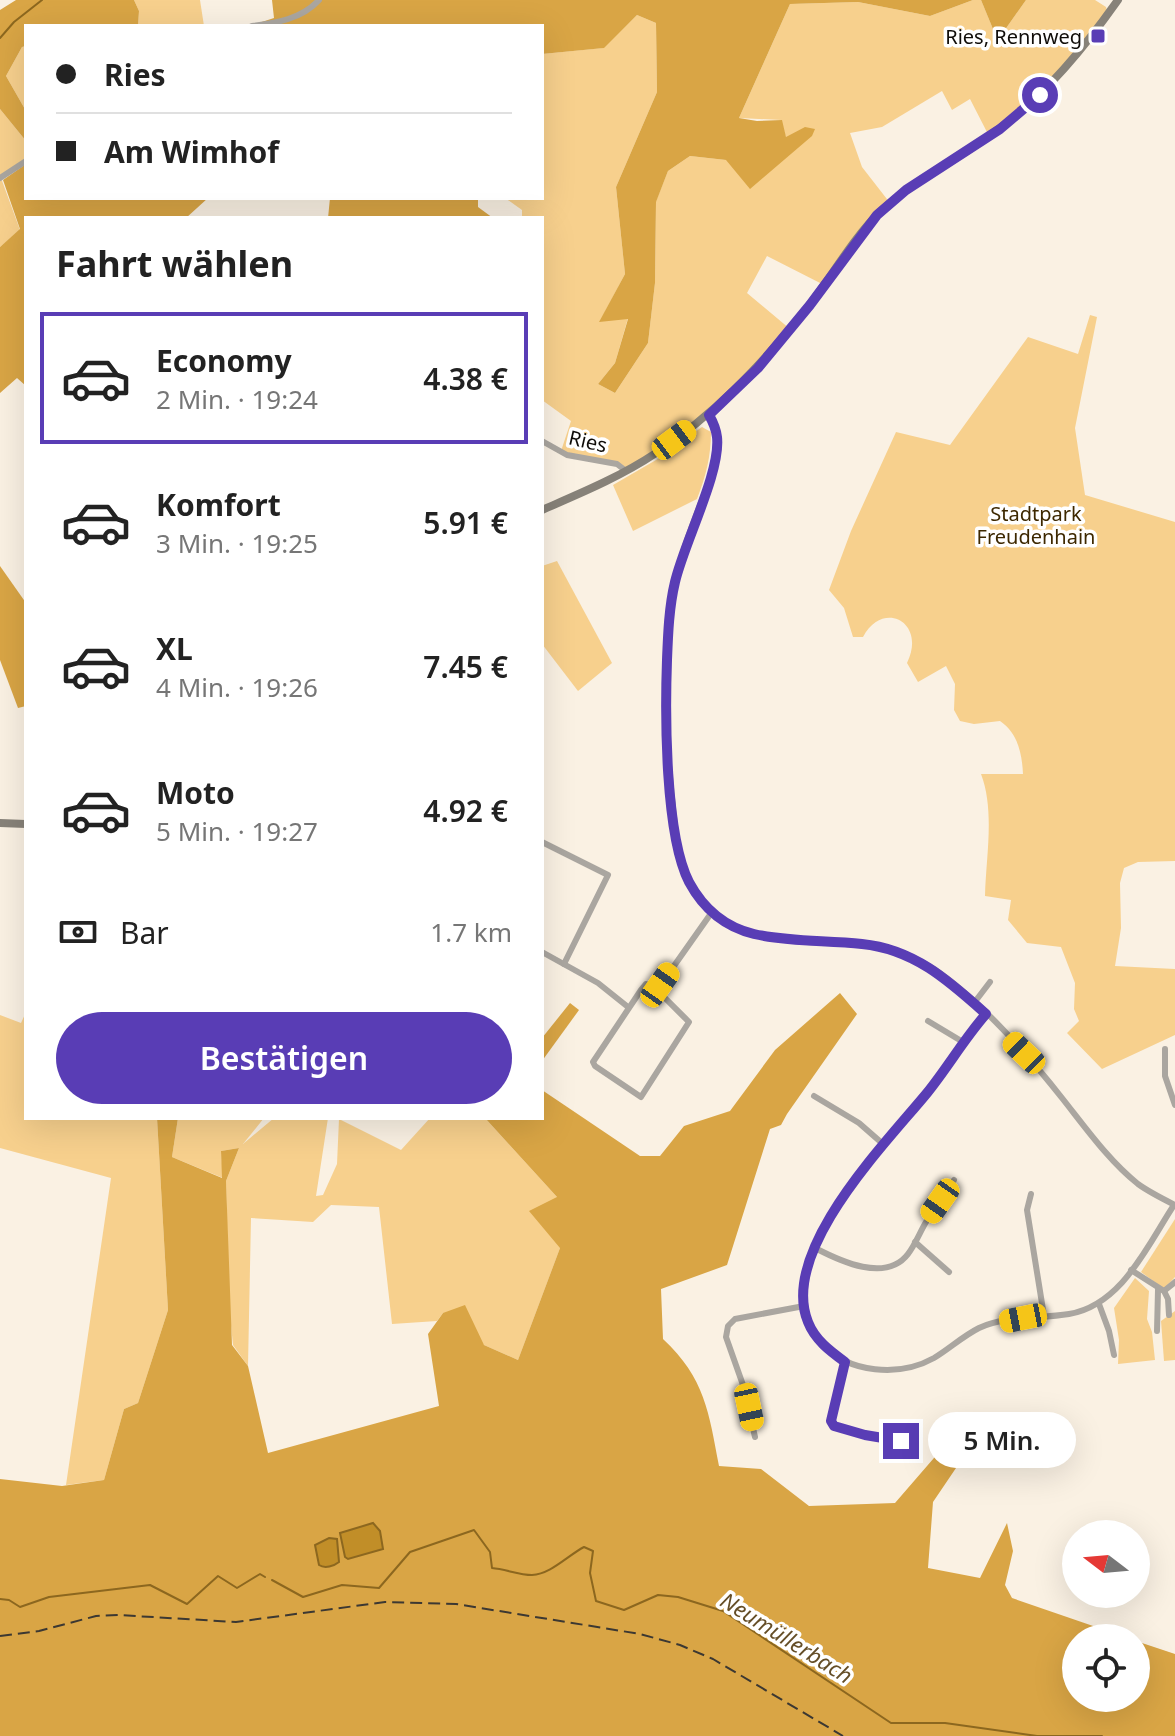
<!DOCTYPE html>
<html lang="de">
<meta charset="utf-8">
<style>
body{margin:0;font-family:"Noto Sans",sans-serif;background:#f2f2f2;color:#222;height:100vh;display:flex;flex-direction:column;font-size:30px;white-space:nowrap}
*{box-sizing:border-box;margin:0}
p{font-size:26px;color:#767676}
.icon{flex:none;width:44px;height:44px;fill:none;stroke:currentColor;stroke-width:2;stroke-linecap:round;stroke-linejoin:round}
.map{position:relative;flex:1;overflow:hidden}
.side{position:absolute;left:24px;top:216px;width:520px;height:904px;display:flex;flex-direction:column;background:#fff;border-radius:0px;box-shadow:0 8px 32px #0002}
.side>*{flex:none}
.guide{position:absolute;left:24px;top:24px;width:520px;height:176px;border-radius:0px;box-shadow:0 8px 32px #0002;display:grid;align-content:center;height:176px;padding:0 32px;background:#fff}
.needle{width:52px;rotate:286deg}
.controls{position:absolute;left:1062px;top:1520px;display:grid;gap:16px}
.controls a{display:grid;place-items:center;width:88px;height:88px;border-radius:50%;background:#fff;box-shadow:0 8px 32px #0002;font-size:40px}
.end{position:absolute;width:36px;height:36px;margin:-18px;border:10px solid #593db5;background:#fff;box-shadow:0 0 0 4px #fff}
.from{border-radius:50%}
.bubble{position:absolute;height:56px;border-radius:28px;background:#fff;box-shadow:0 8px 32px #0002;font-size:26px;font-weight:600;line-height:56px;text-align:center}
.car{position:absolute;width:24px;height:48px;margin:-24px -12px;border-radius:10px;box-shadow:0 0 6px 2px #0007;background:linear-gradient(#f5c518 24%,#345 0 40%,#f5c518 0 76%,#345 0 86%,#f5c518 0)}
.guide b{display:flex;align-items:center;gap:28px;height:76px;font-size:30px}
.guide b+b{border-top:2px solid #e0e0e0}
.guide i{width:20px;height:20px;background:#222}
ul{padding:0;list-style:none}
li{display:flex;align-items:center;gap:24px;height:132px;margin:0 16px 12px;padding:0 16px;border:4px solid transparent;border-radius:0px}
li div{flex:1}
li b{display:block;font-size:30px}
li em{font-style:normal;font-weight:600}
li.selected{border-color:#593db5}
li>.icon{width:72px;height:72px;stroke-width:1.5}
h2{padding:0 32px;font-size:36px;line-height:96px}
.pay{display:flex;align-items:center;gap:20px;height:88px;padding:0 32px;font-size:30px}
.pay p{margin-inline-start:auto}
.cta{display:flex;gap:16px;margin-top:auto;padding:16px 32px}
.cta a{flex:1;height:92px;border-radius:48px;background:#593db5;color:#fff;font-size:32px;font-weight:600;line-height:92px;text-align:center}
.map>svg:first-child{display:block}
.green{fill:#f7d08d}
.forest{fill:#d9a545;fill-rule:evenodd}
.water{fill:#c18e28;stroke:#8c671f;stroke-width:2}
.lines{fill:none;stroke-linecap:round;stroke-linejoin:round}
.stream{stroke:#8c671f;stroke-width:2}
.street{stroke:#aaa6a0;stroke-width:6}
.secondary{stroke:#878279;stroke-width:8}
.rail{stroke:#3c3832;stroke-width:2;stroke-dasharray:12 6;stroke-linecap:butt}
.route{stroke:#593db5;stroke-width:10}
.poi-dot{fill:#593db5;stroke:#fff;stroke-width:3}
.labels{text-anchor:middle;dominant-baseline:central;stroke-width:7;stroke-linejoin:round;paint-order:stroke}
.poi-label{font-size:20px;fill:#100d09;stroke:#fff;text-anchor:end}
.street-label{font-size:20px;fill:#100d09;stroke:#fff}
.park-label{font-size:20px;fill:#3d2800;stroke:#fff}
.water-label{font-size:22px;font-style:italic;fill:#654e27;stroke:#fff}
</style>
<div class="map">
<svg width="1175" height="1736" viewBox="0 0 1175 1736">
<rect width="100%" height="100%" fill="#faf1e3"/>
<g class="green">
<polygon points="134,0 200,0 204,26 138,26 139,11"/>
<polygon points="973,0 981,0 995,34 1002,34 1026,0 1095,0 1106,7 1108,14 1077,55 989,136 970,99 952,110 942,91 882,127 850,133 862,167 890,203 824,285 767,256 747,293 790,329 725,400 626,471 622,467 560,454 571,421 542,400 542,218 522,218 522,210 505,198 542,198 542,54 603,48 637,15 656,23 657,92 616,187 625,274 600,321 628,318 615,363 598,384 615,393 648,343 655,283 656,201 668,171 690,156 726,160 786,138 781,120 739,118 790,4 858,2 930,16"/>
<polygon points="26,46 26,111 6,76 22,47"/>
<polygon points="0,109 26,141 26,161 1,178 20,230 0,247"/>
<path d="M1090,315L1097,317L1075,428L1085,495L1175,522V861L1138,862L1124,868L1120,883L1121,928L1115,966L1175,969V1035L1102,1069L1067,1033L1079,1021L1074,1009L1075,983L1061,947L1027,943L1008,920L1011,900L985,896C986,856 995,811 981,774H1023C1022,754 1018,733 1000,721L974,724L960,721L954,710L955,684L946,666L918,682L907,663C927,622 883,599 863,637H853L844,608L829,590L851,531L896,432L950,445L1028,337L1078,354Z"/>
<path d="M702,427L711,432C711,456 706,476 697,499L633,531L613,485L656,460Z"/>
<polygon points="557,561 612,663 578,691 542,644 542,566"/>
<polygon points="26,1012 26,1118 157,1118 168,1310 138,1403 124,1409 104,1480 66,1485 111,1178 0,1148 0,1015 21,1023"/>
<polygon points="178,1118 264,1118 243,1144 274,1118 328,1118 316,1196 323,1195 337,1164 339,1119 401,1150 430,1118 485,1118 557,1197 560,1248 518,1360 484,1345 443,1313 437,1321 392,1324 379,1207 331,1205 313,1222 251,1218 248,1366 233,1345 229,1306 226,1181 239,1148 221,1151 223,1178 172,1157"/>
<polygon points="1175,1219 1175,1277 1164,1289 1141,1272"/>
<polygon points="1135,1278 1149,1291 1147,1319 1152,1332 1155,1360 1118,1364 1119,1340 1114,1308"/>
<polygon points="1175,1311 1175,1360 1164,1361 1161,1321"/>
</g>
<g class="forest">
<polygon points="16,0 134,0 139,11 138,26 26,26 26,46 22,47 6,76 26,111 26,141 0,109 0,10"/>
<polygon points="272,0 973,0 930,16 858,2 790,4 739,118 757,121 782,120 786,137 805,127 815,129 812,136 750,189 726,160 690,156 668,171 656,202 655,283 648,343 615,393 598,384 615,363 628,319 599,322 625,274 616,187 657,92 656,23 637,15 604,48 542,54 542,26 249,26 274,18"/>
<polygon points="981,0 1026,0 1002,34 995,34"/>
<polygon points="26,164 26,198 208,198 186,218 26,218 26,386 17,378 0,393 0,247 20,229 3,180"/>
<polygon points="330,198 478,198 478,207 493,218 328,218"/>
<polygon points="0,566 26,603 26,706 18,708 0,660"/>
<path d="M840,993L857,1014L787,1114L781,1125L770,1129L727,1265L661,1289L663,1339C705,1378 709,1413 719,1466L761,1469L809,1506L895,1503L972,1414L977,1437L933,1502L928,1568L980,1578L1007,1523L1013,1551L1005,1585L1012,1598L1128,1638H1076V1698H1136V1641L1175,1654V1736H0V1479L62,1486L104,1480L124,1409L138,1403L168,1310L157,1118H178L172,1157L222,1178L221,1151L239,1148L226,1181L232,1345L248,1366L268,1453L439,1406L428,1334L443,1313L465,1305L484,1345L518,1360L560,1248L529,1211L557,1197L485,1118H542V1090L640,1156H660L684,1126L730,1111L775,1050ZM373,1523L383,1549L349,1559L341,1533Z"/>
<polygon points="570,1003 579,1010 542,1061 542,1038"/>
</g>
<g class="water">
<polygon points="373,1523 380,1531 383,1549 348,1559 345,1557 340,1533"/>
<path d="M329,1538L337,1539L339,1562C334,1566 325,1569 319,1565L315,1545Z"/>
</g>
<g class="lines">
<g class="stream">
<polyline points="0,38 14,22 42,0"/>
<path d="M272,1580L303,1597L342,1585L379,1588L410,1552L474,1530L490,1552L492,1568C505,1569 519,1575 532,1575C551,1574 567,1556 584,1547L593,1551L590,1573L596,1601L624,1610L658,1595L678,1597L723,1611L891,1723H945L1037,1736H1102"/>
<polyline points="0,1599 9,1600 20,1607 49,1597 150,1585 187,1604 218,1576 237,1588 260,1574 265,1577"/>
</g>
<g class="street">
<path d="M252,26C276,23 302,19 319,0"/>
<polyline points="0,178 26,161"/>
<path d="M709,415C720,434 717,450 713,471C699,509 682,547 674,586C660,654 665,729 672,798C675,823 676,851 686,875C696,899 715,920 740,930C804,954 872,929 934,969C979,999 1029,1056 1062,1098C1085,1127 1109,1161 1138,1184C1149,1192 1163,1199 1175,1205"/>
<polyline points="542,441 567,455 617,464 626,471"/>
<polyline points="542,842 608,875 564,964"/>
<polyline points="542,952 598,983 628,1007"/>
<polyline points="657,990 646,984 641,990 593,1062 595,1066 641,1097 689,1022 657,990 712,912"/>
<polyline points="974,1003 990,982"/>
<path d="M986,1014C965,1039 948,1067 928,1092C882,1149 758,1267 822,1343C848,1374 900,1377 934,1358C949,1349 963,1336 979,1328C1007,1315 1039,1319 1069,1314C1122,1305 1147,1246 1174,1205"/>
<polyline points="928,1021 963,1042"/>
<polyline points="1165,1049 1165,1076 1175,1105"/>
<polyline points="814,1096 859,1123 883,1144"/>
<polyline points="1031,1194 1027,1210 1044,1316"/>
<polyline points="915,1242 949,1272"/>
<path d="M815,1248C840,1261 886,1283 908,1254C915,1245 920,1232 926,1222C935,1207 945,1194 954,1180"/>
<polyline points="1131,1270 1164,1291 1175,1282"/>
<polyline points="1164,1291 1168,1299 1169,1315"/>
<polyline points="1099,1304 1109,1331 1114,1355"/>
<polyline points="1157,1331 1158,1290"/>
<polyline points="845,1362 831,1421 834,1426 865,1435 901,1441"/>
<polyline points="755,1437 743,1385 726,1337 728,1326 735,1319 804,1306"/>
</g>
<g class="secondary">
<path d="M542,510C581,493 620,477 656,453C714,415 760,366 804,312C830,280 851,240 881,211C917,178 961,158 1000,128C1047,93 1084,48 1118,0"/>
<polyline points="0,823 26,824"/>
</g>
<polyline class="rail" points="0,1636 39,1631 96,1616 118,1615 236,1622 385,1602 456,1604 640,1634 680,1645 713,1659 843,1736"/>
</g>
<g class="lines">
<path class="route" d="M901,1441L865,1435L834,1426L831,1421L845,1362C830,1351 815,1340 808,1322C779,1251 886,1143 927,1093C948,1067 964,1039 986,1014C949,981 914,949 862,944C826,940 789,942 754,934C725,927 703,908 689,882C665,835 665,715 667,660C668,634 669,607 675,582C684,543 721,472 717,437C716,429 713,422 709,415L758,368L810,305L877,215L906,190L1000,129L1040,95"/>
</g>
<rect class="poi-dot" x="1090" y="28" width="16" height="16" rx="4"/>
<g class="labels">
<g class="poi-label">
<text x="1082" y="36">Ries, Rennweg</text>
</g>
<g class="street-label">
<text transform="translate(588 441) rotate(13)">Ries</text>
</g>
<g class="park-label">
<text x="1036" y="513">Stadtpark<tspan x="1036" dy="23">Freudenhain</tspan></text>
</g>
<g class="water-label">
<text transform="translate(787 1637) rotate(32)">Neumüllerbach</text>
</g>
</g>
</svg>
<div class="controls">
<a><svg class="needle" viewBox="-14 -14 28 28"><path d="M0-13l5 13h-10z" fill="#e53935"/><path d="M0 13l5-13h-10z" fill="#767676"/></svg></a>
<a><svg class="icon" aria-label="locate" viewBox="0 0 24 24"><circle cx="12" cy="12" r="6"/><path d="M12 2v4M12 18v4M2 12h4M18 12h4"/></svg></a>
</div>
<i class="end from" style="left:1040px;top:95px"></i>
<i class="end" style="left:901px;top:1441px"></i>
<div class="bubble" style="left:928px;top:1412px;width:148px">5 Min.</div>
<i class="car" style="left:674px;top:440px;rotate:53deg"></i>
<i class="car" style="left:660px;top:985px;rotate:35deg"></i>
<i class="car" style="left:1024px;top:1053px;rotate:314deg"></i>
<i class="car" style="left:940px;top:1201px;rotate:215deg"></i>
<i class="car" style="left:1023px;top:1318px;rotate:259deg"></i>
<i class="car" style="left:749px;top:1407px;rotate:168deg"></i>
<div class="guide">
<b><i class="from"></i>Ries</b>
<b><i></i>Am Wimhof</b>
</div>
<section class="side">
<h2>Fahrt wählen</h2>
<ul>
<li class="selected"><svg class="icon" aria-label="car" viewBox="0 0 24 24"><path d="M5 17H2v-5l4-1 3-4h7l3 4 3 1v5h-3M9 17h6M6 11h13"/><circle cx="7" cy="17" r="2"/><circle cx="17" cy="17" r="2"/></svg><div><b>Economy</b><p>2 Min. · 19:24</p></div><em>4.38 €</em></li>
<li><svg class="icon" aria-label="car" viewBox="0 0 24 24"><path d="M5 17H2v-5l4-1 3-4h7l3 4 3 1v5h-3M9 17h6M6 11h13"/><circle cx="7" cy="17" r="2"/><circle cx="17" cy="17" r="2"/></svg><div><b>Komfort</b><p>3 Min. · 19:25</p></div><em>5.91 €</em></li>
<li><svg class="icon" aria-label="car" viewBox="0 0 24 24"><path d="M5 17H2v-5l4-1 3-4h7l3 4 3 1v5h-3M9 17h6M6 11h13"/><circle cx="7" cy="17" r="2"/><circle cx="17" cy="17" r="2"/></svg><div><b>XL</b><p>4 Min. · 19:26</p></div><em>7.45 €</em></li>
<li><svg class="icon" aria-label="car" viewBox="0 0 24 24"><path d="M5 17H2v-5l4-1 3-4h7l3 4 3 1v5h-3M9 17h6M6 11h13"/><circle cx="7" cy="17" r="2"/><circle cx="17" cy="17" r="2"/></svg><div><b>Moto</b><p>5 Min. · 19:27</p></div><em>4.92 €</em></li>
</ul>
<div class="pay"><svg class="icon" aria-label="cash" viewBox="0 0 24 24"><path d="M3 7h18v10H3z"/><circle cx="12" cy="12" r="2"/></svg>Bar<p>1.7 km</p></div>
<div class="cta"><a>Bestätigen</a></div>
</section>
</div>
